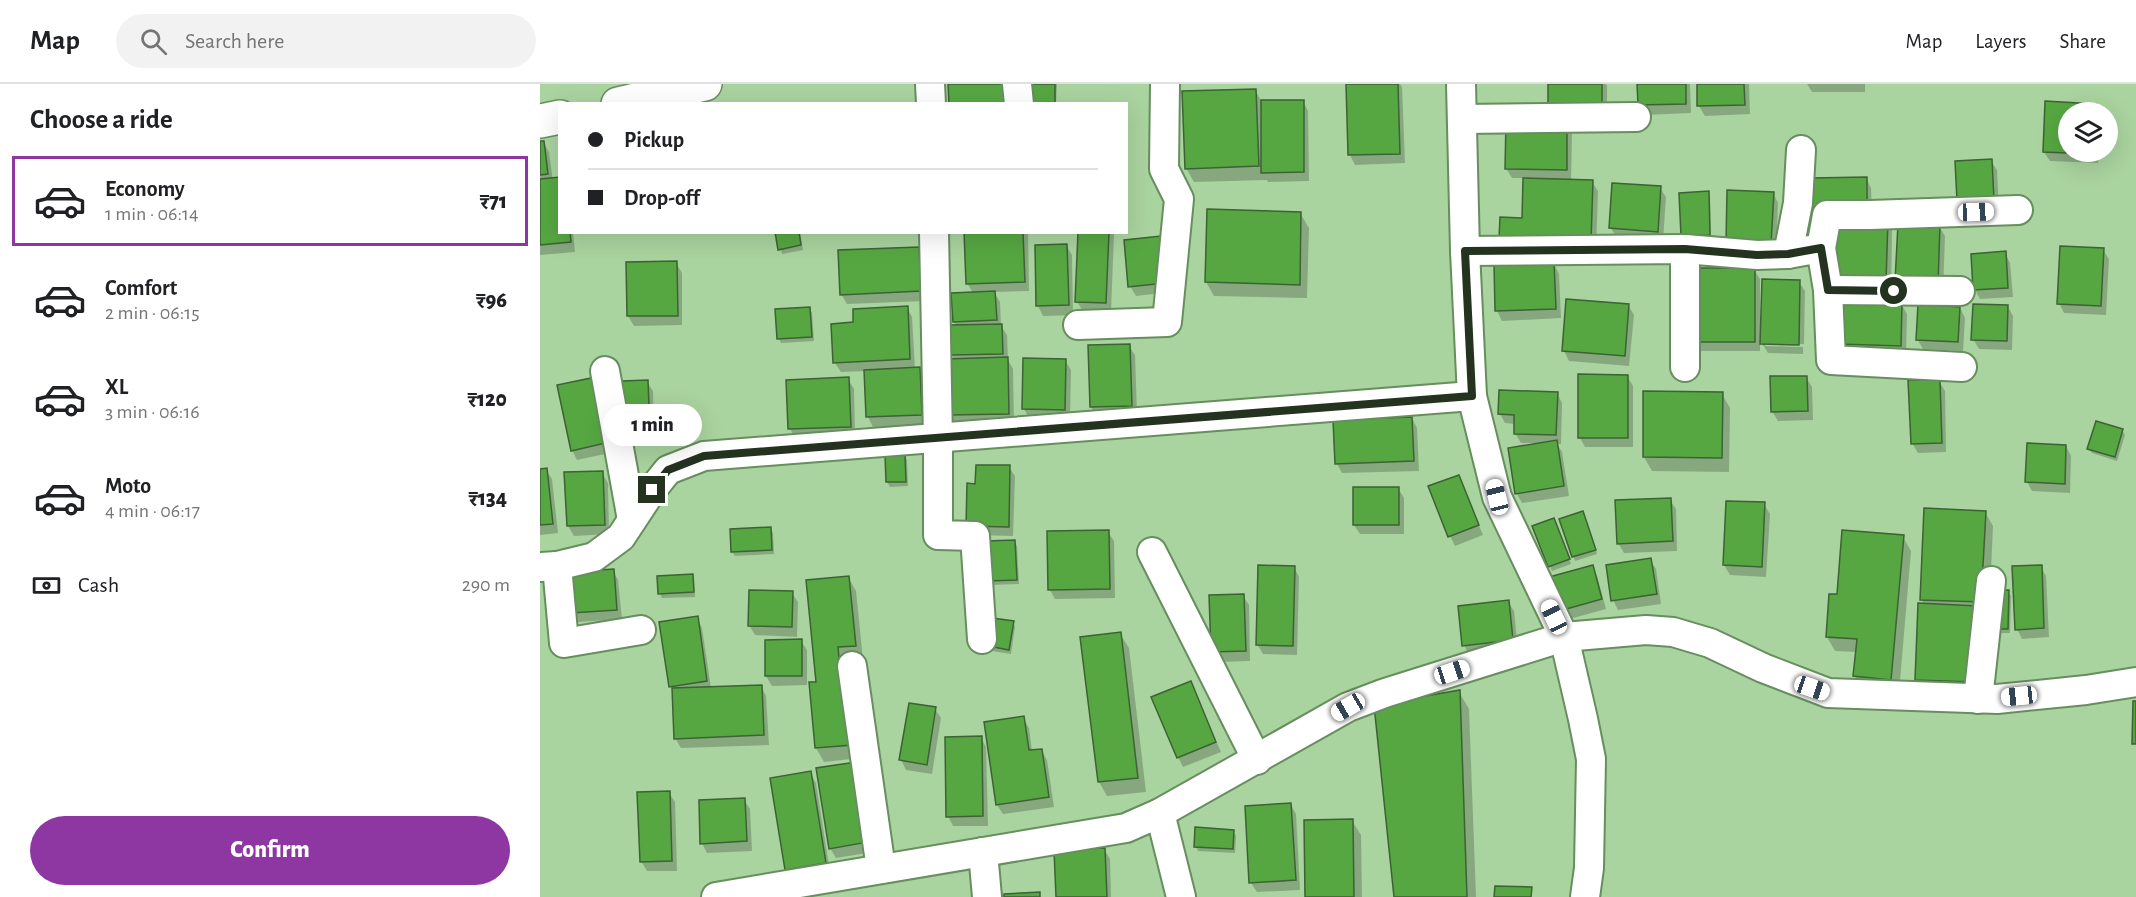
<!DOCTYPE html>
<meta charset="utf-8">
<style>
body{margin:0;font-family:"Alegreya Sans",sans-serif;background:#f2f2f2;color:#202124;height:100vh;display:flex;flex-direction:column;font-size:22px;white-space:nowrap}
*{box-sizing:border-box;margin:0}
p{font-size:20px;color:#757577}
.icon{flex:none;width:33px;height:33px;fill:none;stroke:currentColor;stroke-width:2;stroke-linecap:round;stroke-linejoin:round}
.map{position:relative;flex:1;overflow:hidden}
.details{display:flex;flex-direction:column;background:#fff;width:540px}
.details>*{flex:none}
.banner{position:absolute;left:18px;top:18px;width:570px;height:132px;border-radius:0px;box-shadow:0 6px 24px #0002;display:grid;align-content:center;height:132px;padding:0 30px;background:#fff}
.buttons{position:absolute;left:1518px;top:18px;display:grid;gap:12px}
.buttons a{display:grid;place-items:center;width:60px;height:60px;border-radius:50%;background:#fff;box-shadow:0 6px 24px #0002;font-size:30px}
.end{position:absolute;width:27px;height:27px;margin:-14px;border:8px solid #23331f;background:#fff;box-shadow:0 0 0 3px #fff}
.from{border-radius:50%}
.bubble{position:absolute;height:42px;border-radius:21px;background:#fff;box-shadow:0 6px 24px #0002;font-size:20px;font-weight:800;line-height:42px;text-align:center}
.car{position:absolute;width:18px;height:36px;margin:-18px -9px;border-radius:8px;box-shadow:0 0 4px 2px #0007;background:linear-gradient(#fff 24%,#345 0 40%,#fff 0 76%,#345 0 86%,#fff 0)}
.banner b{display:flex;align-items:center;gap:21px;height:57px;font-size:22px}
.banner b+b{border-top:2px solid #e0e0e0}
.banner i{width:15px;height:15px;background:#202124}
ul{padding:0;list-style:none}
li{display:flex;align-items:center;gap:18px;height:90px;margin:0 12px 9px;padding:0 18px;border:3px solid transparent;border-radius:0px}
li div{flex:1}
li b{display:block;font-size:22px}
li em{font-style:normal;font-weight:800}
li.selected{border-color:#8e36a2}
li>.icon{width:54px;height:54px;stroke-width:1.5}
h2{padding:0 30px;font-size:27px;line-height:72px}
.pay{display:flex;align-items:center;gap:15px;height:66px;padding:0 30px;font-size:22px}
.pay p{margin-inline-start:auto}
.primary-button{display:flex;gap:12px;margin-top:auto;padding:12px 30px}
.primary-button a{flex:1;height:69px;border-radius:36px;background:#8e36a2;color:#fff;font-size:24px;font-weight:800;line-height:69px;text-align:center}
header{display:flex;align-items:center;gap:36px;box-sizing:border-box;height:84px;padding:0 30px;background:#fff;border-bottom:2px solid #e0e0e0}
header strong{font-size:28px}
nav{display:flex;gap:33px;margin-inline-start:auto;font-size:21px}
.search{width:420px;height:54px;background:#f2f2f2;display:flex;align-items:center;gap:15px;box-sizing:border-box;padding:0 21px;border-radius:33px;color:#757577;font-size:22px}
main{display:flex;flex:1;min-height:0}
.map>svg:first-child{display:block}
.shadow{fill:#0003}
.building{fill:#56a742;stroke:#3d6234;stroke-width:1.5}
.lines{fill:none;stroke-linecap:round;stroke-linejoin:round}
.minor-casing{stroke:#678e5e;stroke-width:32}
.tertiary-casing{stroke:#678e5e;stroke-width:36}
.minor{stroke:#fff;stroke-width:28}
.tertiary{stroke:#fff;stroke-width:33}
.route{stroke:#23331f;stroke-width:8}
</style>
<header>
<strong>Map</strong>
<div class="search"><svg class="icon" aria-label="search" viewBox="0 0 24 24"><circle cx="10" cy="10" r="6"/><path d="M15 15l6 6"/></svg>Search here</div>
<nav><a>Map</a><a>Layers</a><a>Share</a></nav>
</header>
<main>
<section class="details">
<h2>Choose a ride</h2>
<ul>
<li class="selected"><svg class="icon" aria-label="car" viewBox="0 0 24 24"><path d="M5 17H2v-5l4-1 3-4h7l3 4 3 1v5h-3M9 17h6M6 11h13"/><circle cx="7" cy="17" r="2"/><circle cx="17" cy="17" r="2"/></svg><div><b>Economy</b><p>1 min · 06:14</p></div><em>₹71</em></li>
<li><svg class="icon" aria-label="car" viewBox="0 0 24 24"><path d="M5 17H2v-5l4-1 3-4h7l3 4 3 1v5h-3M9 17h6M6 11h13"/><circle cx="7" cy="17" r="2"/><circle cx="17" cy="17" r="2"/></svg><div><b>Comfort</b><p>2 min · 06:15</p></div><em>₹96</em></li>
<li><svg class="icon" aria-label="car" viewBox="0 0 24 24"><path d="M5 17H2v-5l4-1 3-4h7l3 4 3 1v5h-3M9 17h6M6 11h13"/><circle cx="7" cy="17" r="2"/><circle cx="17" cy="17" r="2"/></svg><div><b>XL</b><p>3 min · 06:16</p></div><em>₹120</em></li>
<li><svg class="icon" aria-label="car" viewBox="0 0 24 24"><path d="M5 17H2v-5l4-1 3-4h7l3 4 3 1v5h-3M9 17h6M6 11h13"/><circle cx="7" cy="17" r="2"/><circle cx="17" cy="17" r="2"/></svg><div><b>Moto</b><p>4 min · 06:17</p></div><em>₹134</em></li>
</ul>
<div class="pay"><svg class="icon" aria-label="cash" viewBox="0 0 24 24"><path d="M3 7h18v10H3z"/><circle cx="12" cy="12" r="2"/></svg>Cash<p>290 m</p></div>
<div class="primary-button"><a>Confirm</a></div>
</section>
<div class="map">
<svg width="1596" height="813" viewBox="0 0 1596 813">
<rect width="100%" height="100%" fill="#a9d39f"/>
<g class="shadow">
<polygon points="487,0 517,0 516,20 487,20"/>
<polygon points="807,0 860,0 862,3 865,79 815,81 810,71"/>
<polygon points="1009,0 1066,0 1067,2 1067,37 1025,38 1032,50 1031,97 1052,98 1058,107 1056,167 984,135 985,94 972,94 966,84 1017,40"/>
<polygon points="1099,0 1150,0 1151,29 1105,31"/>
<polygon points="1158,0 1209,0 1210,30 1165,32 1159,22"/>
<polygon points="1267,0 1325,0 1325,8 1272,8"/>
<polygon points="715,6 722,18 763,17 768,27 769,97 728,98 727,96 654,98 646,84"/>
<polygon points="1506,19 1555,21 1559,28 1528,28 1528,68 1559,68 1558,79 1510,77 1504,68"/>
<polygon points="3,58 9,68 20,148 33,148 35,168 0,171 0,59"/>
<polygon points="1451,77 1457,86 1459,125 1424,127"/>
<polygon points="1326,94 1331,104 1332,131 1279,132 1273,123"/>
<polygon points="1120,104 1126,113 1123,157 1076,153 1071,144"/>
<polygon points="1168,109 1170,113 1171,155 1145,156"/>
<polygon points="1233,109 1238,119 1236,169 1193,168"/>
<polygon points="668,127 760,129 769,144 767,214 674,212 666,198"/>
<polygon points="1347,137 1352,146 1351,208 1294,196"/>
<polygon points="1399,142 1405,152 1403,209 1357,198"/>
<polygon points="236,148 260,148 263,166 242,170"/>
<polygon points="426,148 488,148 489,207 454,208 460,218 461,242 467,251 468,276 473,285 474,339 414,340 408,330 414,276 412,271 417,243 414,238 413,210 433,209 427,199"/>
<polygon points="539,148 574,150 571,228 543,227 537,218"/>
<polygon points="585,158 630,208 596,212 590,202"/>
<polygon points="526,161 532,171 533,231 503,232 498,222 496,162"/>
<polygon points="378,164 384,174 385,217 307,220 301,210"/>
<polygon points="1563,166 1569,175 1566,231 1524,229 1519,219"/>
<polygon points="1465,169 1470,179 1473,213 1440,215 1435,206"/>
<polygon points="136,179 142,189 142,241 94,242 88,232"/>
<polygon points="1014,180 1019,190 1021,234 962,237 957,227 956,182"/>
<polygon points="1214,186 1220,195 1220,240 1222,240 1259,198 1265,207 1264,260 1225,259 1225,262 1263,263 1263,270 1228,269 1220,256 1220,267 1157,267 1151,258"/>
<polygon points="1088,221 1094,231 1089,282 1029,277 1024,267"/>
<polygon points="1362,221 1367,230 1366,271 1306,269 1300,259"/>
<polygon points="367,223 372,233 375,285 379,285 384,295 387,341 333,343 328,333 326,287 301,288 295,279 315,240"/>
<polygon points="1468,223 1473,232 1472,266 1439,265 1433,255"/>
<polygon points="269,224 272,229 274,257 241,259 239,255"/>
<polygon points="1420,224 1425,234 1423,267 1383,265 1377,255"/>
<polygon points="589,262 595,271 597,331 557,333 551,323 549,263"/>
<polygon points="525,276 531,286 530,335 489,334 484,325"/>
<polygon points="1087,292 1093,302 1093,363 1045,363 1040,354"/>
<polygon points="1266,293 1272,303 1273,336 1238,337 1232,327"/>
<polygon points="308,295 314,305 315,352 255,354 250,345"/>
<polygon points="1399,297 1405,307 1406,368 1378,369 1372,359"/>
<polygon points="107,298 113,307 114,358 91,359 85,350"/>
<polygon points="18,302 74,368 37,376 32,366"/>
<polygon points="1017,309 1022,319 1021,360 1017,360 1022,368 1029,412 982,419 977,410 997,359 981,359 975,349 975,340 965,339 960,330"/>
<polygon points="1182,310 1190,324 1189,388 1112,387 1104,373"/>
<polygon points="872,334 877,344 879,387 802,389 797,380"/>
<polygon points="1582,346 1585,351 1577,377 1552,369 1549,365"/>
<polygon points="1526,362 1531,372 1530,409 1492,407 1487,398"/>
<polygon points="364,372 367,376 368,402 350,403 347,398 346,373"/>
<polygon points="469,383 475,392 473,452 433,451"/>
<polygon points="0,386 6,386 12,395 18,449 0,451"/>
<polygon points="62,389 68,399 69,450 34,452 28,442"/>
<polygon points="918,393 943,451 915,462 910,452"/>
<polygon points="858,404 864,414 864,450 820,450 814,441"/>
<polygon points="1130,416 1136,425 1137,467 1084,469 1078,459"/>
<polygon points="1224,420 1230,430 1226,493 1190,491 1184,481"/>
<polygon points="1445,428 1453,442 1449,532 1440,608 1382,605 1376,596 1384,521 1382,516"/>
<polygon points="1045,433 1057,470 1035,477 1021,436"/>
<polygon points="1016,440 1031,480 1012,487 994,443"/>
<polygon points="230,444 233,449 234,470 195,472 192,468 191,447"/>
<polygon points="568,448 574,457 575,514 515,515 510,506"/>
<polygon points="1363,453 1371,467 1359,609 1323,606 1315,592 1317,568 1295,567 1287,553 1299,512"/>
<polygon points="474,457 477,462 479,500 451,501 449,496"/>
<polygon points="1110,476 1116,485 1121,520 1078,526 1073,516"/>
<polygon points="1052,482 1057,492 1066,525 1026,536 1021,526"/>
<polygon points="754,483 759,493 757,571 723,570 717,560"/>
<polygon points="1501,483 1506,492 1509,553 1482,555 1477,545"/>
<polygon points="73,487 78,496 82,535 38,538 33,529"/>
<polygon points="152,492 154,496 155,513 122,514 120,510"/>
<polygon points="308,493 316,507 323,576 320,674 284,678 276,664 277,599"/>
<polygon points="1468,508 1471,512 1470,549 1455,549"/>
<polygon points="252,509 258,518 257,553 215,551 209,541"/>
<polygon points="703,512 709,521 710,577 678,578 672,568"/>
<polygon points="968,518 974,527 978,566 929,571 924,561"/>
<polygon points="157,534 162,544 171,604 221,602 226,612 229,661 141,664 135,654 133,607 131,602"/>
<polygon points="473,538 475,543 471,570 452,567 450,562"/>
<polygon points="580,550 589,564 606,708 567,712 559,698 542,555"/>
<polygon points="261,557 267,566 267,601 232,602 226,592"/>
<polygon points="650,599 681,668 643,683 638,673"/>
<polygon points="919,608 929,625 936,813 855,813"/>
<polygon points="395,625 401,634 392,690 366,686 361,676"/>
<polygon points="483,634 489,644 492,667 501,666 507,676 514,723 463,730 457,721"/>
<polygon points="441,654 446,663 448,742 413,742 408,732"/>
<polygon points="270,689 276,699 290,788 252,795 246,785"/>
<polygon points="320,689 333,768 296,774 290,764"/>
<polygon points="129,709 135,718 137,787 107,787 101,777"/>
<polygon points="204,716 210,725 212,767 167,769 162,759"/>
<polygon points="751,721 756,730 760,806 717,808 711,799"/>
<polygon points="812,737 821,751 822,813 767,813"/>
<polygon points="693,747 696,752 695,769 658,767 656,762"/>
<polygon points="564,765 570,775 571,813 517,813"/>
</g>
<g class="building">
<polygon points="408,0 470,0 471,20 409,20"/>
<polygon points="486,0 515,0 515,20 485,20"/>
<polygon points="806,0 858,0 860,70 808,71"/>
<polygon points="1008,0 1062,0 1062,27 1008,29"/>
<polygon points="1097,0 1146,0 1146,20 1098,21"/>
<polygon points="1157,0 1204,0 1205,21 1157,22"/>
<polygon points="716,5 719,82 645,85 642,7"/>
<polygon points="721,16 764,16 764,88 721,89"/>
<polygon points="1505,17 1556,20 1555,28 1528,28 1528,68 1554,68 1554,70 1503,68"/>
<polygon points="966,37 1027,39 1027,86 965,85"/>
<polygon points="0,57 4,57 8,90 0,91"/>
<polygon points="1452,75 1454,116 1417,117 1415,77"/>
<polygon points="20,93 20,148 30,148 31,158 0,161 0,95"/>
<polygon points="1327,93 1327,121 1272,123 1271,94"/>
<polygon points="983,94 1053,96 1051,158 959,155 960,133 982,134"/>
<polygon points="1072,99 1121,102 1118,148 1069,144"/>
<polygon points="1187,106 1234,108 1231,160 1186,158"/>
<polygon points="1169,107 1170,151 1141,152 1139,109"/>
<polygon points="667,125 761,128 760,201 665,198"/>
<polygon points="1294,134 1348,135 1346,198 1293,197"/>
<polygon points="1358,139 1400,141 1398,200 1355,198"/>
<polygon points="235,148 259,148 261,161 238,166"/>
<polygon points="424,148 483,148 485,198 426,200"/>
<polygon points="538,148 569,148 566,219 535,218"/>
<polygon points="621,152 625,199 588,203 584,156"/>
<polygon points="527,160 529,221 496,222 495,161"/>
<polygon points="1520,162 1564,164 1561,222 1517,220"/>
<polygon points="379,163 381,207 300,211 298,166"/>
<polygon points="1466,167 1468,204 1433,206 1431,170"/>
<polygon points="137,177 138,232 87,232 86,178"/>
<polygon points="1014,178 1016,225 955,227 954,180"/>
<rect x="1150" y="184" width="65" height="74"/>
<polygon points="1222,195 1260,196 1259,261 1220,260"/>
<polygon points="455,207 457,236 413,238 411,209"/>
<polygon points="1026,215 1089,220 1085,272 1022,267"/>
<polygon points="1301,217 1362,219 1361,262 1299,260"/>
<polygon points="1378,220 1420,223 1418,258 1376,256"/>
<polygon points="1433,220 1468,221 1467,257 1431,256"/>
<polygon points="368,222 370,275 293,279 291,240 313,238 313,225"/>
<polygon points="270,223 272,253 237,255 235,225"/>
<polygon points="462,240 463,270 410,271 409,241"/>
<polygon points="590,260 592,322 550,323 548,261"/>
<polygon points="468,273 469,330 407,331 406,275"/>
<polygon points="483,274 526,275 525,326 482,325"/>
<polygon points="380,283 382,331 326,333 324,286"/>
<polygon points="1038,290 1088,291 1088,354 1038,354"/>
<polygon points="1230,292 1267,292 1268,327 1231,328"/>
<polygon points="56,293 70,358 31,367 17,301"/>
<polygon points="309,293 311,343 248,345 246,296"/>
<polygon points="108,296 110,349 84,350 82,297"/>
<polygon points="1368,296 1400,296 1402,359 1371,360"/>
<polygon points="959,306 1018,308 1016,351 974,350 974,331 958,330"/>
<polygon points="1103,307 1183,308 1182,374 1103,373"/>
<polygon points="872,333 874,377 795,380 793,336"/>
<polygon points="1556,337 1583,345 1575,373 1547,365"/>
<polygon points="1017,356 1024,402 975,410 968,364"/>
<polygon points="1487,359 1526,361 1525,400 1485,398"/>
<polygon points="365,370 366,398 346,398 345,371"/>
<polygon points="436,381 470,381 469,443 426,442 427,399 435,400"/>
<polygon points="7,384 13,440 0,441 0,385"/>
<polygon points="63,387 65,441 27,442 24,388"/>
<polygon points="919,391 939,441 908,453 888,402"/>
<rect x="813" y="403" width="46" height="38"/>
<polygon points="1131,414 1133,457 1077,460 1075,416"/>
<polygon points="1186,417 1225,418 1222,483 1183,481"/>
<polygon points="1384,424 1446,427 1441,518 1380,516"/>
<polygon points="1043,427 1056,466 1032,473 1019,435"/>
<polygon points="1014,434 1030,475 1008,483 992,442"/>
<polygon points="231,443 232,466 191,468 190,445"/>
<polygon points="569,446 570,505 508,506 507,447"/>
<polygon points="1302,446 1364,451 1351,596 1313,592 1317,555 1286,553 1289,510 1297,510"/>
<polygon points="475,456 477,496 447,497 445,457"/>
<polygon points="1111,474 1117,510 1071,517 1066,481"/>
<polygon points="718,481 755,482 753,562 716,561"/>
<polygon points="1053,481 1062,515 1019,527 1009,493"/>
<polygon points="1502,481 1504,544 1475,546 1472,482"/>
<polygon points="74,485 77,526 31,529 28,488"/>
<polygon points="153,490 154,508 118,510 117,492"/>
<polygon points="309,492 316,562 298,563 301,595 313,661 275,664 269,598 276,598 266,496"/>
<polygon points="209,506 253,507 252,543 208,542"/>
<polygon points="1452,506 1469,506 1468,545 1451,545"/>
<polygon points="704,510 706,567 671,568 669,511"/>
<polygon points="969,516 973,556 922,562 918,522"/>
<polygon points="1378,519 1438,522 1435,598 1375,596"/>
<polygon points="158,532 167,597 129,603 119,538"/>
<polygon points="452,534 474,537 469,566 448,562"/>
<polygon points="581,548 598,694 558,698 540,553"/>
<polygon points="262,555 262,592 225,592 225,556"/>
<polygon points="651,597 676,658 637,674 611,613"/>
<polygon points="222,601 224,651 134,655 132,604"/>
<polygon points="920,606 927,813 854,813 834,621"/>
<polygon points="1593,617 1596,617 1596,660 1592,660"/>
<polygon points="369,619 396,623 387,681 359,676"/>
<polygon points="484,632 489,666 502,665 509,713 456,721 444,638"/>
<polygon points="442,652 443,732 406,733 405,653"/>
<polygon points="316,678 328,758 289,765 276,684"/>
<polygon points="271,687 286,779 245,786 230,694"/>
<polygon points="130,707 132,777 100,778 97,708"/>
<polygon points="205,714 207,757 160,760 159,716"/>
<polygon points="751,719 756,796 709,799 705,722"/>
<polygon points="813,735 814,813 765,813 764,736"/>
<polygon points="655,743 694,746 693,765 654,763"/>
<polygon points="565,764 567,813 516,813 514,766"/>
<polygon points="955,802 992,803 991,813 954,813"/>
<polygon points="500,808 500,813 464,813 464,810"/>
</g>
<g class="lines">
<g class="minor-casing">
<g id="minor">
<polyline points="390,0 391,20"/>
<polyline points="477,0 479,20"/>
<polyline points="921,0 925,167 932,312 957,413 1024,553 1043,635 1051,675 1049,784 1045,813"/>
<polyline points="923,35 1096,33"/>
<polyline points="394,148 398,355 398,451 435,452 442,555"/>
<polyline points="1281,164 1288,206 1291,276 1422,283"/>
<polyline points="1145,165 1145,283"/>
<polyline points="925,167 1145,165 1217,171 1248,170 1281,164 1287,131 1330,131 1478,126"/>
<polyline points="1248,170 1258,119 1261,66"/>
<polyline points="1288,206 1420,207"/>
<polyline points="538,241 627,238 639,115 624,85 625,0"/>
<polyline points="65,287 92,436"/>
<polyline points="612,468 717,676"/>
<polyline points="17,482 24,559 101,546"/>
<polyline points="0,483 17,482 54,473 81,453 112,406 128,386 164,372 932,312"/>
<polyline points="312,582 341,785"/>
<polyline points="1438,615 1451,497"/>
<polyline points="620,729 641,813"/>
<polyline points="443,768 447,813"/>
<polyline points="176,813 586,744 620,729 808,623 845,609 1024,553 1106,546 1133,548 1170,559 1223,584 1288,609 1457,615 1546,606 1596,598"/>
</g>
</g>
<g class="tertiary-casing">
<g id="tertiary">
<polyline points="78,20 165,0"/>
<polyline points="0,37 20,33"/>
</g>
</g>
<use href="#minor" class="minor"/>
<use href="#tertiary" class="tertiary"/>
</g>
<g class="lines">
<polyline class="route" points="112,406 128,386 164,372 932,312 925,167 1145,165 1217,171 1248,170 1281,164 1288,206 1354,207"/>
</g>
</svg>
<div class="buttons">
<a><svg class="icon" aria-label="layers" viewBox="0 0 24 24"><path d="M12 4l9 5-9 5-9-5zM3 14l9 5 9-5"/></svg></a>
</div>
<i class="end from" style="left:1354px;top:207px"></i>
<i class="end" style="left:112px;top:406px"></i>
<div class="bubble" style="left:63px;top:320px;width:99px">1 min</div>
<i class="car" style="left:1436px;top:128px;rotate:88deg"></i>
<i class="car" style="left:957px;top:413px;rotate:346deg"></i>
<i class="car" style="left:1014px;top:533px;rotate:335deg"></i>
<i class="car" style="left:912px;top:588px;rotate:72deg"></i>
<i class="car" style="left:1272px;top:604px;rotate:109deg"></i>
<i class="car" style="left:1479px;top:612px;rotate:264deg"></i>
<i class="car" style="left:808px;top:623px;rotate:240deg"></i>
<div class="banner">
<b><i class="from"></i>Pickup</b>
<b><i></i>Drop-off</b>
</div>
</div>
</main>
